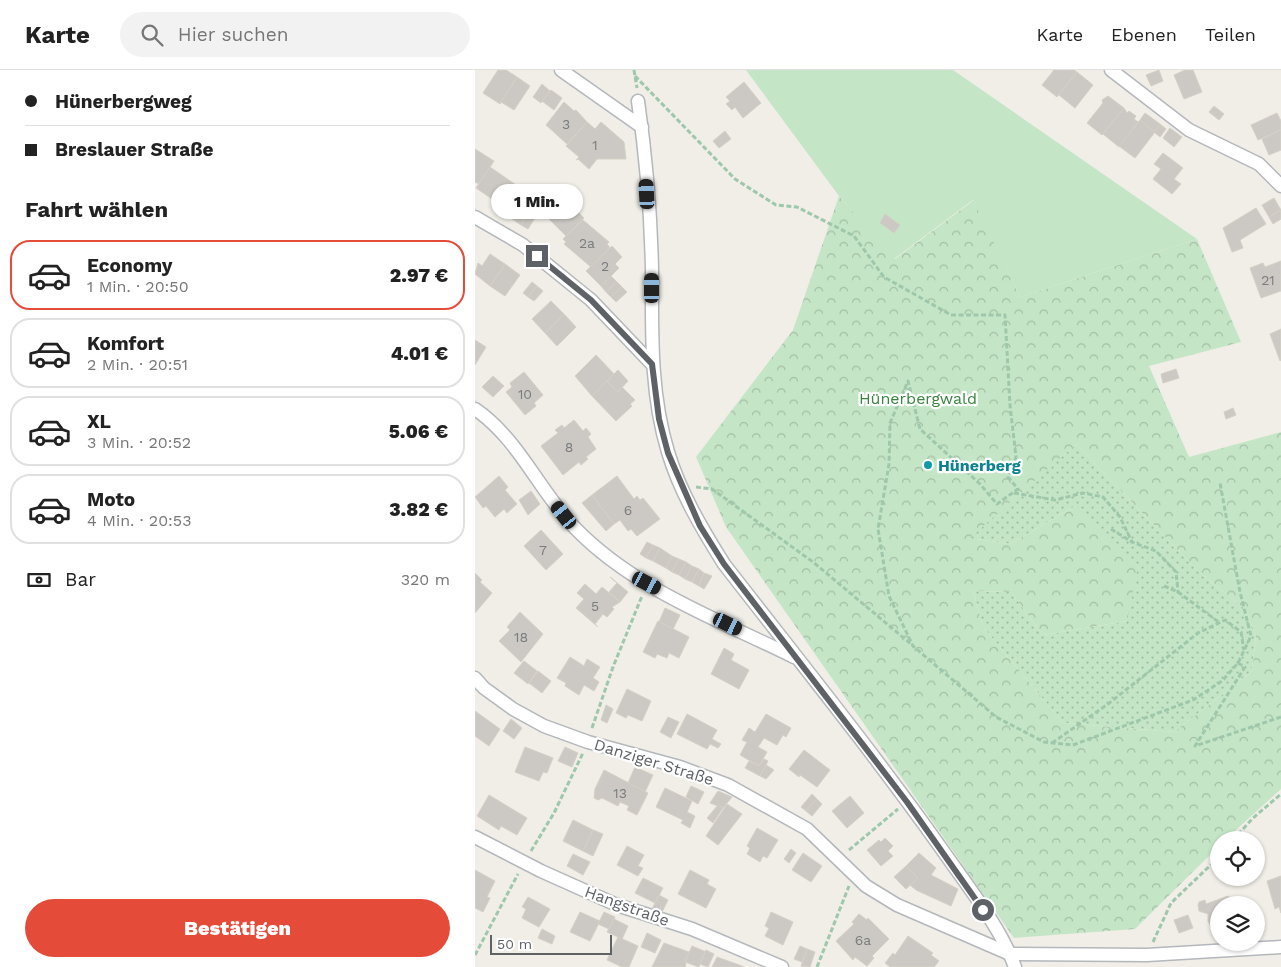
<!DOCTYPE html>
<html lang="de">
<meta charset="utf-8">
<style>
body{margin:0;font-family:"Work Sans",sans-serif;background:#f2f2f2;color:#222;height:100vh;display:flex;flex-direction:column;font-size:19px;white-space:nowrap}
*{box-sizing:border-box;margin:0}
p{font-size:16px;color:#767676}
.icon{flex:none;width:28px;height:28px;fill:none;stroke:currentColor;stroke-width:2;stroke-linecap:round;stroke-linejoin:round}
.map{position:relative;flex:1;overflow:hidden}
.panel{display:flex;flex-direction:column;background:#fff;width:475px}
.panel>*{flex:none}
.hud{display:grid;align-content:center;height:110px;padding:0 25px;background:#fff}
.tools{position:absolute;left:735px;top:761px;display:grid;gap:10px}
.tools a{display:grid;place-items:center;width:55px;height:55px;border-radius:50%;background:#fff;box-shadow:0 1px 4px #0004;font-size:25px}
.scale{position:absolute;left:15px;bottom:12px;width:122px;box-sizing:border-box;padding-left:5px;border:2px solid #5e6267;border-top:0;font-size:14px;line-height:18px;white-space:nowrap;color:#5e6267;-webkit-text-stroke:4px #fff;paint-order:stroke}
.end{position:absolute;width:22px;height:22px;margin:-11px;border:6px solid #5e6267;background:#fff;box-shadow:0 0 0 2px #fff}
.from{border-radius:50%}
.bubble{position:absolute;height:35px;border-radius:18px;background:#fff;box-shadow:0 1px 4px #0004;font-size:16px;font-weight:800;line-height:35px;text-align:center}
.car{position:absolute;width:15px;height:30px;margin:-15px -8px;border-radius:6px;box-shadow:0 0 4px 1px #0007;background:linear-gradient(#222 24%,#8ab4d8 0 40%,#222 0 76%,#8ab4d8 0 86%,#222 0)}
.hud b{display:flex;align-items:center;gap:18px;height:48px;font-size:19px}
.hud b+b{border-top:1px solid #e0e0e0}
.hud i{width:12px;height:12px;background:#222}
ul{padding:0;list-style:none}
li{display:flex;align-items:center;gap:15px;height:70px;margin:0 10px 8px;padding:0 15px;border:2px solid #e0e0e0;border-radius:20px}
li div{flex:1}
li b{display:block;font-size:19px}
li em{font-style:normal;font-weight:800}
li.selected{border-color:#e44b39}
li>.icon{width:45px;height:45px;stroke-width:1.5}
h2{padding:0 25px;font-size:22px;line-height:60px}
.pay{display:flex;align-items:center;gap:12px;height:55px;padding:0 25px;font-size:19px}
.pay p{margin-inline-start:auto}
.action{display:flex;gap:10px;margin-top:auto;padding:10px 25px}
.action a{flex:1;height:58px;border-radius:30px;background:#e44b39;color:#fff;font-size:20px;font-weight:800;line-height:58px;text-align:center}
header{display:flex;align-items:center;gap:30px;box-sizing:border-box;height:70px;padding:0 25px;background:#fff;border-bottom:1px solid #e0e0e0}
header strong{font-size:24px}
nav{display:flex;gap:28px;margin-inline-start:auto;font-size:18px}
.search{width:350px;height:45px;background:#f2f2f2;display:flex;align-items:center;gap:12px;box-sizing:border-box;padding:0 18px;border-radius:28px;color:#767676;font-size:19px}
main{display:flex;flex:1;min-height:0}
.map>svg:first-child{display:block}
.grass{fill:url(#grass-dots)}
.forest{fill:url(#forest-crowns);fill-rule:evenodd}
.garden{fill:#c5e6c6}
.building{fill:#ccc9c4;stroke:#d5d0c5}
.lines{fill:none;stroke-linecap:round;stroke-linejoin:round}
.street-casing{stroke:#b4b7bb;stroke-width:15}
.path{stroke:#9ec7ab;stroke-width:3;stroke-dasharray:5 2.5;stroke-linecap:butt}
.street{stroke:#fff;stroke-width:12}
.route{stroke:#5e6267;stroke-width:6}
.culture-dot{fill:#0f9aa8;stroke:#fff;stroke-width:2}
.labels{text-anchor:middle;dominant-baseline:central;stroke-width:4.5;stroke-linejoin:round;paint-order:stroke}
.number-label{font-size:14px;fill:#7a7c7e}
.park-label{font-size:16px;fill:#38843e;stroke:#fff}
.culture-label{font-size:16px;font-weight:bold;fill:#0d838f;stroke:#fff;text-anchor:start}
.street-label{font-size:16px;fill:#5e6267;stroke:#fff}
</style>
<header>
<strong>Karte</strong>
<div class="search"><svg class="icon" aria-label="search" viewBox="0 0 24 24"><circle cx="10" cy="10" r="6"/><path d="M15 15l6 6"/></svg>Hier suchen</div>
<nav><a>Karte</a><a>Ebenen</a><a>Teilen</a></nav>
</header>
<main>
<section class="panel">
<div class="hud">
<b><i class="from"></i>Hünerbergweg</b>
<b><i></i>Breslauer Straße</b>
</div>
<h2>Fahrt wählen</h2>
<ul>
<li class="selected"><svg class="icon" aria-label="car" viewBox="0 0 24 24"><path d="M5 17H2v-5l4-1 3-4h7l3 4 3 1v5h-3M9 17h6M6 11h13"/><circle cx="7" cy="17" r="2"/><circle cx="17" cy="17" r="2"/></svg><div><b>Economy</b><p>1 Min. · 20:50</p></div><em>2.97 €</em></li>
<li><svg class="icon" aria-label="car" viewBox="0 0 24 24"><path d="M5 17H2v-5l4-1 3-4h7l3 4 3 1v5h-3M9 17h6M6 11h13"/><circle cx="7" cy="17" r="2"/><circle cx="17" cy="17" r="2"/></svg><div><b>Komfort</b><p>2 Min. · 20:51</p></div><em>4.01 €</em></li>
<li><svg class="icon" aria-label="car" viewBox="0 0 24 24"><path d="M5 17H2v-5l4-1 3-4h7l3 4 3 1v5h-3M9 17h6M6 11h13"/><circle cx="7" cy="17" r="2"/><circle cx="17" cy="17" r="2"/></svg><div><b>XL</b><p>3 Min. · 20:52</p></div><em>5.06 €</em></li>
<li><svg class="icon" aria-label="car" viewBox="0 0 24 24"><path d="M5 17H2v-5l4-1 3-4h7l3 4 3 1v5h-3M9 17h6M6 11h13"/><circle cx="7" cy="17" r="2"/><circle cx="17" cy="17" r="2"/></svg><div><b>Moto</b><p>4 Min. · 20:53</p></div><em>3.82 €</em></li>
</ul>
<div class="pay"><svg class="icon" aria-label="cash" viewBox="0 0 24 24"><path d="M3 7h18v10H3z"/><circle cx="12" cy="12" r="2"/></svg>Bar<p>320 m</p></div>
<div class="action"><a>Bestätigen</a></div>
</section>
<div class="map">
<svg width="806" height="897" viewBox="0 0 806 897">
<defs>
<pattern id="grass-dots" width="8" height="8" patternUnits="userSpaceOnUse" patternTransform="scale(1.25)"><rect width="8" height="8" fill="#c5e6c6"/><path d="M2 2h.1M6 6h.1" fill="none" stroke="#a3bea5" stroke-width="1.8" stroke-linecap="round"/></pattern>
<pattern id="forest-crowns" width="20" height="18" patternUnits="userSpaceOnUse" patternTransform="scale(1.25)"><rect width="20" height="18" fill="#c5e6c6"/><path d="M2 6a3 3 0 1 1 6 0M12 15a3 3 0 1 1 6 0" fill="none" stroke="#a3bea5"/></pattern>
</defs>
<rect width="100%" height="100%" fill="#f0eee7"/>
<polygon class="grass" points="601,374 725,503 770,539 781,566 777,601 699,662 588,653 508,557 498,521 536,522 568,565 652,551 602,435 535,474 494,468"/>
<path class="forest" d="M364,126L420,189L499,130L545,227L722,169L766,272L674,296L714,387L806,362V719L750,770H744V776L660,859L539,868L251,457L221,387L318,260ZM601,374L725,503L770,539L781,566L777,601L699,662L588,653L508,557L498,521L536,522L568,565L652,551L662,501L602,435L535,474L495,468Z"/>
<polygon class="garden" points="271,0 478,0 722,169 545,227 498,130 419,189 364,126"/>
<g class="building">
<polygon points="23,0 31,0 42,7 25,34 8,23"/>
<polygon points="579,0 599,0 602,2 582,27 567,15"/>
<polygon points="684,0 688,11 676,16 671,5"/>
<polygon points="710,0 718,0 727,22 709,29 699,5"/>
<polygon points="602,2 618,15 600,38 584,25"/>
<polygon points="42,7 55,16 39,40 26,32"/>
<polygon points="269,12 286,33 268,48 260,37 257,40 251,34 255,31 251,27"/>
<polygon points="67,14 75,21 66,33 58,27"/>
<polygon points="76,20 87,28 79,40 67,31"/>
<polygon points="633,26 649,38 627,65 612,53 628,33 627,30"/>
<polygon points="89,32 99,41 101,40 112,52 92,74 71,55"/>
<polygon points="739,36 749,44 744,50 734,42"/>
<polygon points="649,38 652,43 654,41 661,46 659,49 663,52 644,77 628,64"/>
<polygon points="670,43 685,54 679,62 665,50"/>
<polygon points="802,43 806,51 806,60 783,70 776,55"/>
<polygon points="665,50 680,62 660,88 644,76"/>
<polygon points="112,52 120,59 126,52 149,72 151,89 122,89 114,99 103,89 101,90 104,87 91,76"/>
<polygon points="685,54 691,59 685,67 679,62"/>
<polygon points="695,58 707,67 699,77 688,68"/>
<polygon points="806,60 806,80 794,85 787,69"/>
<polygon points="250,61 256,69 244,78 238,71"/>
<polygon points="0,79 19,91 4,114 0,112"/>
<polygon points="688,83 708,98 699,109 706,114 697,124 678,109 686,99 679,94"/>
<polygon points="15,97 41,115 37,121 39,132 30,133 22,128 20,131 1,118"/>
<polygon points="85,124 109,148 91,166 67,142"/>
<polygon points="40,125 51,133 40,151 29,143 36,132 39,132"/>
<polygon points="799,128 806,140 794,147 787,135"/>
<polygon points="51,133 58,136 46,155 40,151"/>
<polygon points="781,138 791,154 765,170 768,178 757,182 748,158"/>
<polygon points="806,140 806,149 798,154 794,147"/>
<polygon points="54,142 61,146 53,159 46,155"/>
<polygon points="410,144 425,155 419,163 405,153"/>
<polygon points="108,150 134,172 132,174 135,178 116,197 89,174 91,172 88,169"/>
<polygon points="137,176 147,187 140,194 144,198 126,216 111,201"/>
<polygon points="15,184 30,194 15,216 0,204 3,193 7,196"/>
<polygon points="806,191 806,221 786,228 775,198 788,193 790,197"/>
<polygon points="30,194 45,205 30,226 15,216"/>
<polygon points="136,206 142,212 131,222 126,216"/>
<polygon points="57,212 62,216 53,227 48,223"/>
<polygon points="142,212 147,217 136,227 131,222"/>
<polygon points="62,216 68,221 59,231 53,227"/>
<polygon points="147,217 152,222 141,232 136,227"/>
<polygon points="76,231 89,244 70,263 57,249"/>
<polygon points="89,244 101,257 82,276 70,263"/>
<polygon points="806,259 806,290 805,291 795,264"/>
<polygon points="0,270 11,277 0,295"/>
<polygon points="121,285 139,304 117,326 100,306"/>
<polygon points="701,299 704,308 688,313 686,304"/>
<polygon points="143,300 153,311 143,322 132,311"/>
<polygon points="49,302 68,325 59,333 61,336 50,345 31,322 37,317 35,313"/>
<polygon points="18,306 29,316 18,327 7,317"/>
<polygon points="132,311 143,322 147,317 160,330 155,334 157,336 141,351 117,326"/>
<polygon points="758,338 761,345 751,349 749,342"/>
<polygon points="99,350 108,361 111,358 116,364 113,367 121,379 111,387 113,389 106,395 104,392 88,405 66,376 83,363 80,360 87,355 89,358"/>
<polygon points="24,406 33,417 30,420 42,434 32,443 29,439 20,447 11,436 8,438 0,427"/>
<polygon points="142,406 159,429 162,426 165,430 168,428 185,449 162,466 156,459 153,461 145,450 139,454 117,425"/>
<polygon points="56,421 65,434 53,445 44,430"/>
<polygon points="117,425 139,454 131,461 107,433"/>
<polygon points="66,460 88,484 71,500 49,476"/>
<polygon points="172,472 178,475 171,488 165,484"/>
<polygon points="178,475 185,478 178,491 171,488"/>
<polygon points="185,478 197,486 191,498 178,491"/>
<polygon points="197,486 204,489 197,502 191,498"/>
<polygon points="204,489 211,492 204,505 197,502"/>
<polygon points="211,492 217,496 210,509 204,505"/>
<polygon points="217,496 224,499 217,512 210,509"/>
<polygon points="224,499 229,503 224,516 217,512"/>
<polygon points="0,503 7,510 5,512 17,523 0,543"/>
<polygon points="229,503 237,506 229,519 224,516"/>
<polygon points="135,507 153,522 145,532 134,522 142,513"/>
<polygon points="110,514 121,524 127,517 145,532 137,537 139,539 132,547 128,544 120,554 123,557 101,538 109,529 102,523"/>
<polygon points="190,538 205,545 198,559 184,552"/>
<polygon points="45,542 68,564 46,592 24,571 35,560 32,557"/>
<polygon points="183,551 214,567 204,588 194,583 192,588 182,584 180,588 168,582"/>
<polygon points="249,578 259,584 256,590 274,600 264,619 236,604"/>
<polygon points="95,587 109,596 112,589 125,597 118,608 124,612 119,621 109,615 104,625 90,616 91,613 82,608"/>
<polygon points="49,591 62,601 53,614 39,603"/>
<polygon points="63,601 76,611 67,623 54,613"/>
<polygon points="152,619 176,631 167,651 153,645 151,648 141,643"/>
<polygon points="131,635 138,639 132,653 126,650"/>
<polygon points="0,641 25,659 14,676 0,666"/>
<polygon points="212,644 242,660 237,669 246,674 243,678 235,674 232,679 202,664"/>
<polygon points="291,644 316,658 311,667 308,665 302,675 289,668 283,677 292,682 284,696 265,685 272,672 267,670 274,658 280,662"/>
<polygon points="193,647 204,652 196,668 185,662"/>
<polygon points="36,649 47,658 39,669 28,661"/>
<polygon points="50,677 78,688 72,703 68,702 64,711 40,702"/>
<polygon points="90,677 103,683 97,697 83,691"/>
<polygon points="329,680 355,700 342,717 325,705 324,707 314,699"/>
<polygon points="289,689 293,691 285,706 270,698 274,691 284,696"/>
<polygon points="291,695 299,700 291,709 285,706"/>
<polygon points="160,697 178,705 170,722 153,713"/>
<polygon points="129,700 173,723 162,745 152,740 154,736 145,732 143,736 127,728 123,730 119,728 120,719"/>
<polygon points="216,716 229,722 223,734 211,727"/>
<polygon points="190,718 217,731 212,742 220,746 215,758 206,753 208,750 181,737"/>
<polygon points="243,721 257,727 248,738 235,733"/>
<polygon points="337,724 342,729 331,741 326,737"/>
<polygon points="14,725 52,748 42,765 26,756 24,760 2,746"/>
<polygon points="375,726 389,743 372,758 357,741"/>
<polygon points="342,729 347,734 337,746 331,741"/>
<polygon points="252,734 267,744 243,775 231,766"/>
<polygon points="243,735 248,738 238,753 232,748"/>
<polygon points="98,750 118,760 108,781 88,771"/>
<polygon points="282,758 303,770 292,788 288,786 285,792 272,784 275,778 272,776"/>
<polygon points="118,760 128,764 118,786 108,781"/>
<polygon points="410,768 418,776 413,781 418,786 406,796 392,780 404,770 406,772"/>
<polygon points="152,776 169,785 163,796 168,798 163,806 142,795"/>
<polygon points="316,779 321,783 314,793 309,789"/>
<polygon points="328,783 347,796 336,812 317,800"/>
<polygon points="444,783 461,798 456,805 483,819 476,836 441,820 435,815 443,808 431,796"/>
<polygon points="98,784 115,792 108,805 92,796"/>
<polygon points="431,796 443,808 431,819 419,807"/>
<polygon points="0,800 20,811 12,827 15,828 8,842 0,838"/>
<polygon points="215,800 234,810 232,814 241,819 231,838 203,824"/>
<polygon points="806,806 806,843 804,837 800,839 792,811"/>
<polygon points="168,808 188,818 180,833 160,823"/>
<polygon points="184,825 193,830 186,844 177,839"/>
<polygon points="753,826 758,834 744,835 744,858 738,860 733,851 733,844 724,841 723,835 724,832 730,830 731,834"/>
<polygon points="53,827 75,839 64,857 47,848 51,839 47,837"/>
<polygon points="105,842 125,851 115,871 95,862"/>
<polygon points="129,842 140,847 134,859 123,854"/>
<polygon points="296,842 318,852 308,875 290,866 294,858 290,856"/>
<polygon points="384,844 392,850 393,848 414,869 397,886 399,888 392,896 380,887 378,890 361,871 379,854 377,852"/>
<polygon points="713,845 718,858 704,863 699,850"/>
<polygon points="139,849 153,856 147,869 132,862"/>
<polygon points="67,859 80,866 77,874 63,868"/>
<polygon points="172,863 186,870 180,883 166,877"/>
<polygon points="433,866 458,883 456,885 464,891 459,897 415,897 410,893 418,883 420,885"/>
<polygon points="143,867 163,876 154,897 147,897 132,890"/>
<polygon points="189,873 214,882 210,897 177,897"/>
<polygon points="217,876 231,882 224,897 210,892"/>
<polygon points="325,876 332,879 327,892 319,889"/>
<polygon points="332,879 340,882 335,897 326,896"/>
<polygon points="231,880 239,884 233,897 225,894"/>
<polygon points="242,887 267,896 269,897 237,897"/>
</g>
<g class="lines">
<g class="street-casing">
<g id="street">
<polyline points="86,0 167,57"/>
<polyline points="636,0 714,60 784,94 806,116"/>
<path d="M163,31C171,87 176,144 177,201C177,262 175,323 193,382C205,422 227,459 249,494C322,588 397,681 466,778C491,814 525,856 540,897"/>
<polyline points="0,147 48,175 116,230 177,294"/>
<path d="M0,339C44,369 64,421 100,458C159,519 244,550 319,587"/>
<polyline points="0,608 9,618 38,639 69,656 113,672 205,697 253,715 332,759 391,816 422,835 535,884 672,885 806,877"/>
<polyline points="0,767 66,801 142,835 217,859 307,897"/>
</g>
</g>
<g class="path">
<polyline points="159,0 162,18"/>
<polyline points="160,6 260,109 301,135 322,137 379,166 409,207 476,245 530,245 535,335 541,387 533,407 543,419 522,434 505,414 445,359 433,311 415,353 414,394 403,459 414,526 438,576 521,647 569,672 598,675 718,630 747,611 763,593 776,566 765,522 745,413"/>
<polyline points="221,417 237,419 338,492 436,574"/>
<polyline points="539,423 580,430 608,423 628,427 645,447 657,472 681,481 701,502 703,522"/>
<polyline points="636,459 657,472"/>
<polyline points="689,516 703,522 745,553"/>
<polyline points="763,593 770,597 720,676 806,647"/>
<polyline points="117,658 138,597 167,526"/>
<polyline points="577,673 633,634 723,563 750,550 766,562 769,580"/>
<polyline points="758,770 778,748 806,724"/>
<polyline points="374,780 423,739"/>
<polyline points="56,781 79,743 108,683"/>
<polyline points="678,872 696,833 744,787"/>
<polyline points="0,885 43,804"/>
<polyline points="342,897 374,816"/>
</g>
<use href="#street" class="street"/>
</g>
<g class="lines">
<polyline class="route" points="62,186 116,230 177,294 184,349 193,383 225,456 249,494 432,732 508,840"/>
</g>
<circle class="culture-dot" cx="453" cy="395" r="5"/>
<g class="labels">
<g class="number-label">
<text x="91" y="54">3</text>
<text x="120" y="75">1</text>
<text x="112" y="173">2a</text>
<text x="130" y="196">2</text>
<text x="793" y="210">21</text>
<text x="50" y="324">10</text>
<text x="94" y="377">8</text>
<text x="153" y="440">6</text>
<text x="68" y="480">7</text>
<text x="120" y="536">5</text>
<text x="46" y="567">18</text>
<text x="145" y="723">13</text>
<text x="388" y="870">6a</text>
</g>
<g class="park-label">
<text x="443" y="328">Hünerbergwald</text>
</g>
<g class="culture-label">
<text x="463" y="395">Hünerberg</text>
</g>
<g class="street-label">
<text transform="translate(179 692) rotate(17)">Danziger Straße</text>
<text transform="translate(152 836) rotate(20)">Hangstraße</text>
</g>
</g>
</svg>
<div class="tools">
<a><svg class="icon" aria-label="locate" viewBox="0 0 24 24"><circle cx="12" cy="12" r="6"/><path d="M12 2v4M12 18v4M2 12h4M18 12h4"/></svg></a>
<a><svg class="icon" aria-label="layers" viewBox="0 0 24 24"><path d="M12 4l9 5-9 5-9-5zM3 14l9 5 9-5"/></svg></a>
</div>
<div class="scale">50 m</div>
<i class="end from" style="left:508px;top:840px"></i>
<i class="end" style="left:62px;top:186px"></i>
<div class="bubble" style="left:16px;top:114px;width:92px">1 Min.</div>
<i class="car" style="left:172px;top:124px;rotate:357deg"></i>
<i class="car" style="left:177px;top:218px;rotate:0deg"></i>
<i class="car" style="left:89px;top:445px;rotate:322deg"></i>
<i class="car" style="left:172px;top:513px;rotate:117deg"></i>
<i class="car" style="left:253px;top:554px;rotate:116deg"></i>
</div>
</main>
